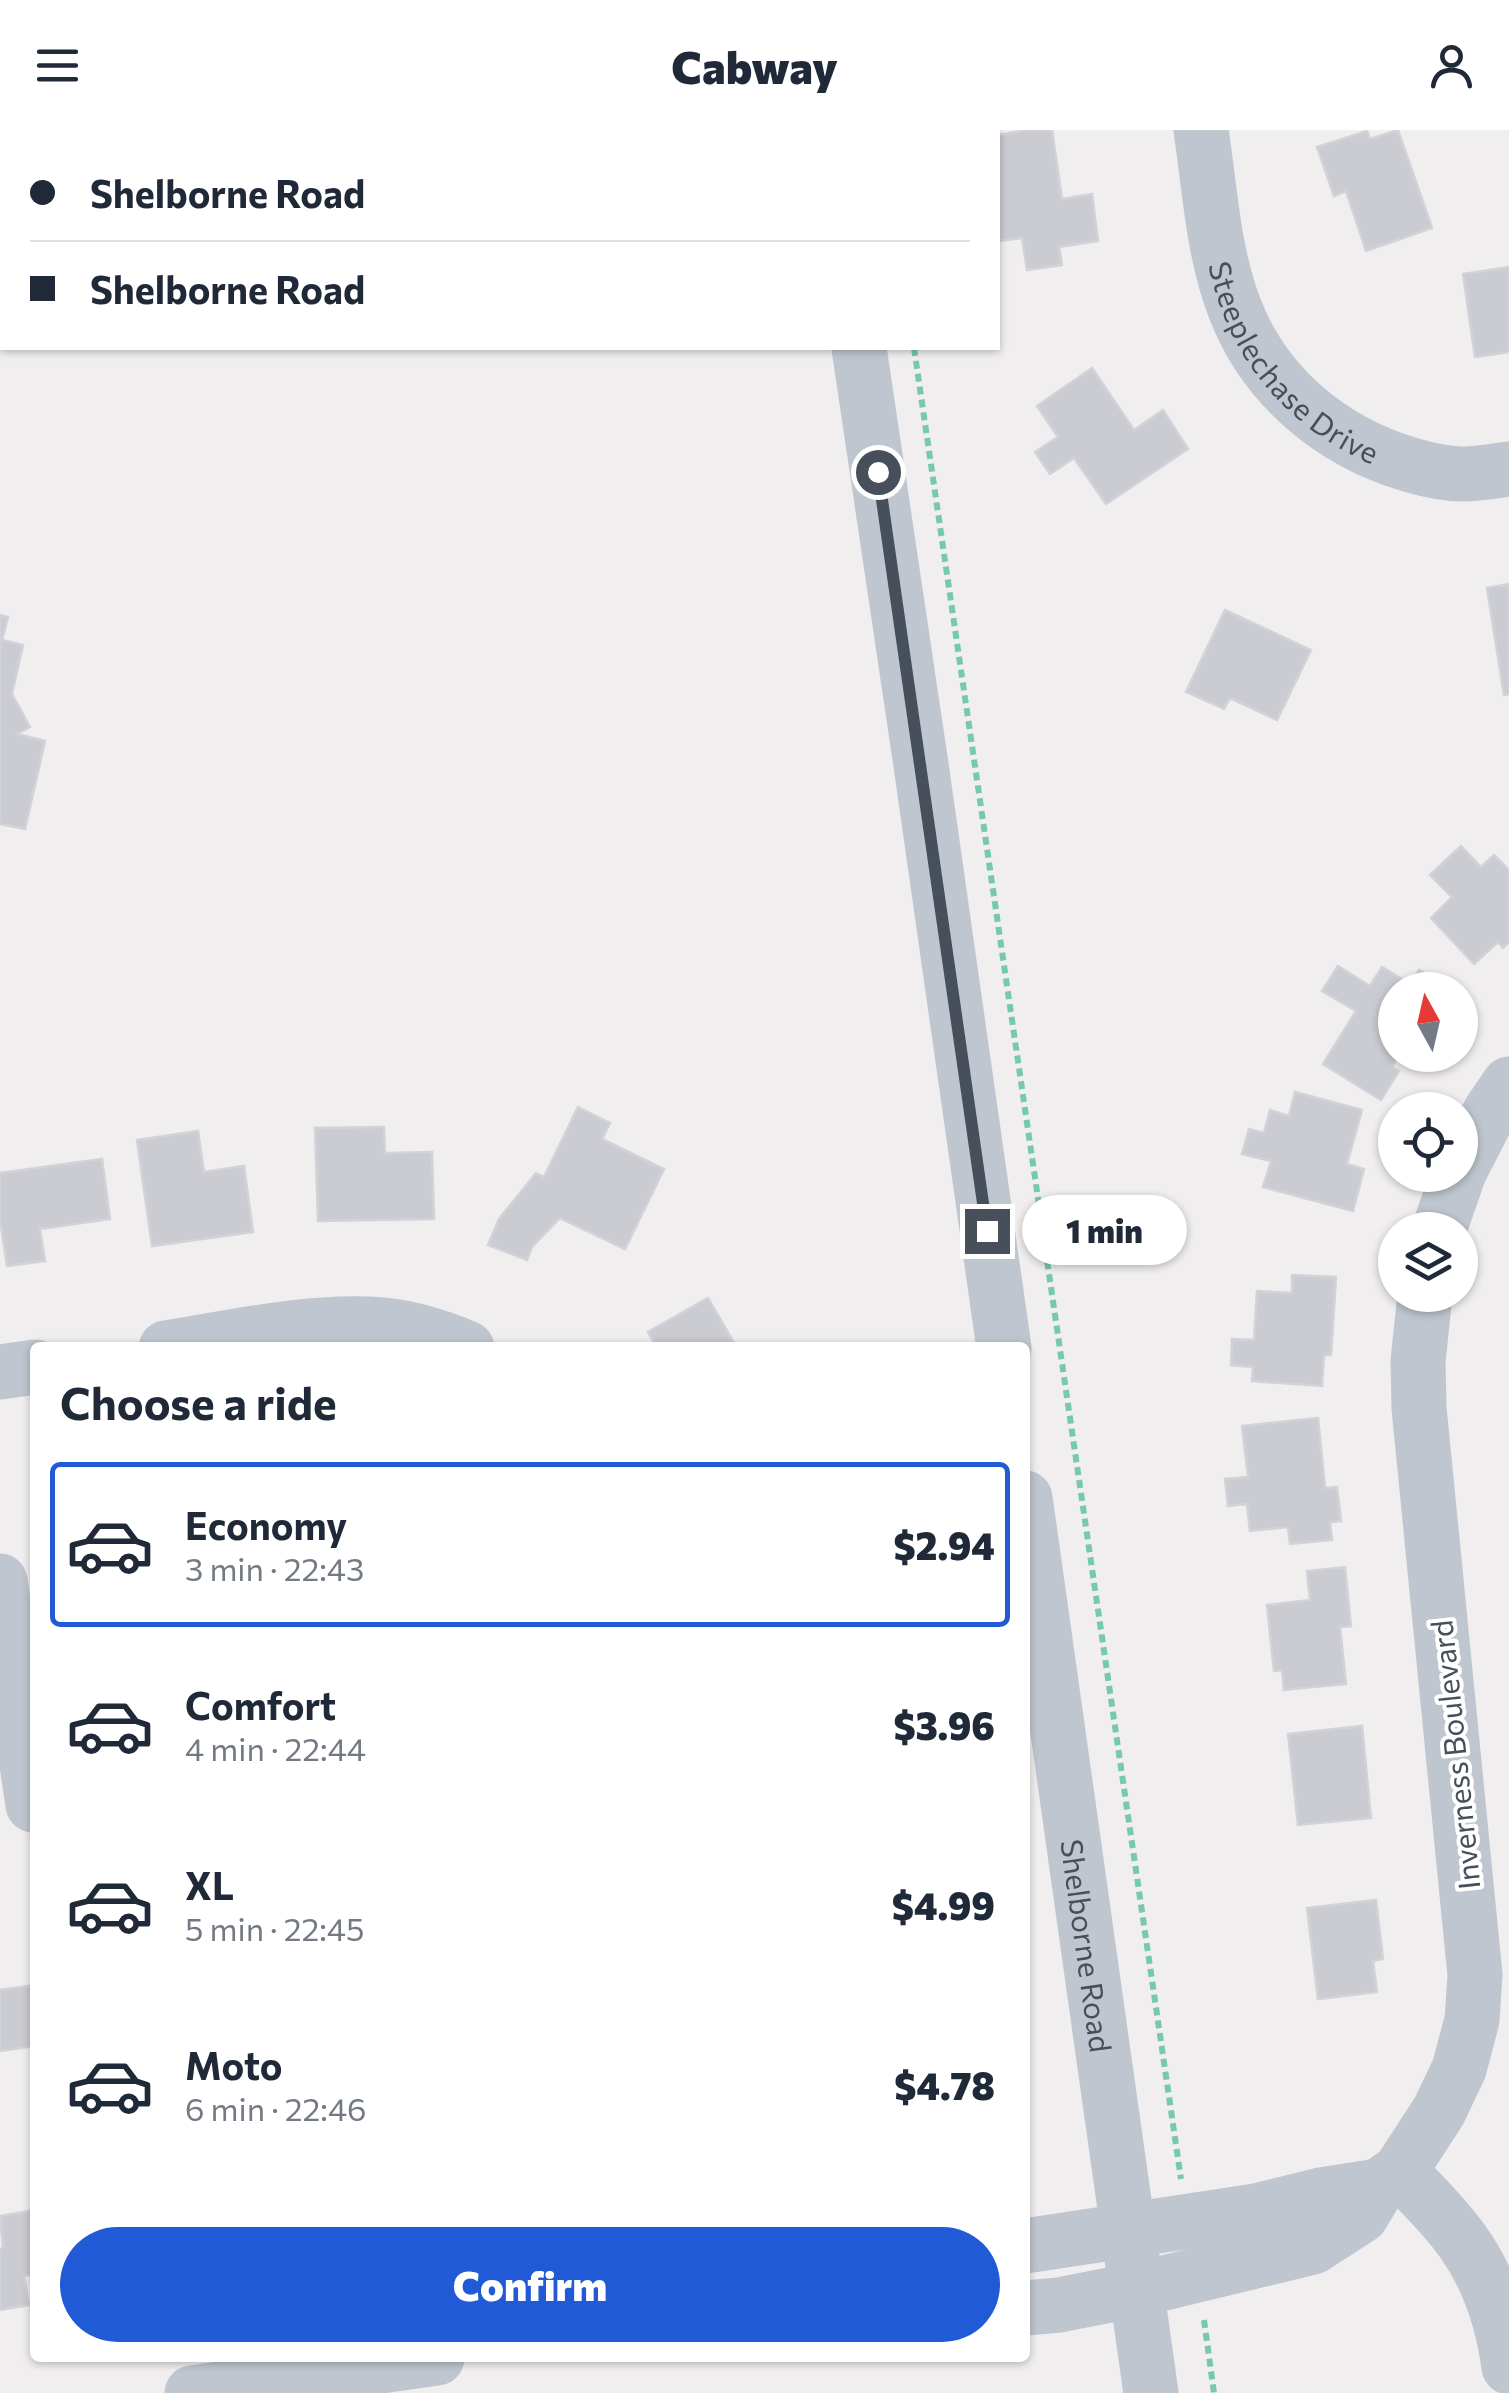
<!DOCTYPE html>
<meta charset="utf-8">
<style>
body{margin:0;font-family:Commissioner,sans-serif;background:#f6f6f7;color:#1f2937;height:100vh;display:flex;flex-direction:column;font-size:38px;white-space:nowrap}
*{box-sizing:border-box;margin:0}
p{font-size:32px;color:#747a83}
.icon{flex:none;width:55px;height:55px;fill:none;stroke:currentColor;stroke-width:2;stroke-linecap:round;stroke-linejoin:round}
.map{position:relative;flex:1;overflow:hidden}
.sheet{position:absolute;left:30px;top:1212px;width:1000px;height:1020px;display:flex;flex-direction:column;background:#fff;border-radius:10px;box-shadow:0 2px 8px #0004}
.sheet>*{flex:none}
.top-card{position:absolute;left:0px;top:0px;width:1000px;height:220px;box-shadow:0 2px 8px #0004;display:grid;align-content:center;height:220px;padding:0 30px;background:#fff}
.needle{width:65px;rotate:352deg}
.buttons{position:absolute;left:1378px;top:842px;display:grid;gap:20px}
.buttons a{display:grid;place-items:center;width:100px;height:100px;border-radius:50%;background:#fff;box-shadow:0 2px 8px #0004;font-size:50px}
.end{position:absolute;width:45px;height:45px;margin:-22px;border:12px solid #474f5a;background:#fff;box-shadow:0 0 0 5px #fff}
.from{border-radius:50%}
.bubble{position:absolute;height:70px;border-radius:35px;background:#fff;box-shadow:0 2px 8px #0004;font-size:32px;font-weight:800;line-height:70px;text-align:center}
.top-card b{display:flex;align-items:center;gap:35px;height:95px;font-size:38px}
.top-card b+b{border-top:2px solid #e0e1e3}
.top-card i{width:25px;height:25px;background:#1f2937}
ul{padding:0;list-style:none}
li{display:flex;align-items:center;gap:30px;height:165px;margin:0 20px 15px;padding:0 10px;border:5px solid transparent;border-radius:10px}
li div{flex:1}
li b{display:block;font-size:38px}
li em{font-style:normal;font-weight:800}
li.active{border-color:#215ad7}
li>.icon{width:90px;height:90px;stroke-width:1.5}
h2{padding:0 30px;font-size:45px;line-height:120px}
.cta{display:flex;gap:20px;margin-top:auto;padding:20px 30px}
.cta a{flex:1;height:115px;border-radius:60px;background:#215ad7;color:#fff;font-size:40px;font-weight:800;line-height:115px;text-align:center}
header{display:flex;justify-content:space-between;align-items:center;height:130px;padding:0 30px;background:#fff;font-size:45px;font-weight:800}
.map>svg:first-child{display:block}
.water{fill:#8cc9e7}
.building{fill:#cbccd2;stroke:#d2d3d9;stroke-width:2.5}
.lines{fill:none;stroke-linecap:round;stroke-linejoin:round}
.path{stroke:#77c9ab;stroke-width:6;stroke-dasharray:8 5;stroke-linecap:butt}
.minor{stroke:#bfc6cf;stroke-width:55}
.route{stroke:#474f5a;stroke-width:12}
.labels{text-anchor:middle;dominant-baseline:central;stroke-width:8;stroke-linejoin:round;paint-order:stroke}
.street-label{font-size:30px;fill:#474f5a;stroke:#fff}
</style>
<header><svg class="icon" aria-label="menu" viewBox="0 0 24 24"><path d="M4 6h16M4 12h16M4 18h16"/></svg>Cabway<svg class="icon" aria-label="person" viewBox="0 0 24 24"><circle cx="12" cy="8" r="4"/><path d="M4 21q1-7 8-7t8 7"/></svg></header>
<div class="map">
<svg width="1509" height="2263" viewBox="0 0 1509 2263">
<rect width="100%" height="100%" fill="#f0eeee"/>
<polygon class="water" points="328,0 542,0 543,2 329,2"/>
<g class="building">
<polygon points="1027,0 1052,0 1062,69 1092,64 1098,111 1059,117 1062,135 1027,140 1022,108 998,111 998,5"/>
<polygon points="1398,0 1432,98 1366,121 1346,61 1334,66 1317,17 1367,1 1370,9"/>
<polygon points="1509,137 1509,222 1475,227 1463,144"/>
<polygon points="1092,238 1134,300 1163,280 1188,319 1106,374 1074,328 1050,344 1035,322 1058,307 1037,276"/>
<polygon points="1509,454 1509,564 1504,565 1487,458"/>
<polygon points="1225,480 1311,520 1277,590 1230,568 1224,579 1186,562"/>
<polygon points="0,485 8,487 2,510 23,515 12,564 30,597 17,604 45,611 25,699 0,694"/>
<polygon points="1461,716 1481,737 1494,725 1509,740 1509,812 1503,818 1498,812 1474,834 1431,788 1452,767 1430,745"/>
<polygon points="1338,836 1370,856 1382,837 1410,854 1419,840 1453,860 1395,860 1395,925 1412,925 1408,931 1399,925 1392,937 1399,941 1381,970 1323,934 1356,881 1322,861"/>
<polygon points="1295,962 1362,980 1347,1034 1364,1039 1353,1081 1263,1057 1271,1031 1242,1024 1249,999 1264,1003 1270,980 1289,986"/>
<polygon points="578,977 610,993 602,1009 664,1039 625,1119 560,1088 532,1117 527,1130 488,1115 499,1089 536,1043 544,1047"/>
<polygon points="384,997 385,1023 432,1022 434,1089 318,1091 315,998"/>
<polygon points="198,1001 204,1042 244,1036 253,1102 152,1116 137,1010"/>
<polygon points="102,1029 110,1089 40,1099 45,1131 7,1136 0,1089 0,1043"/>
<polygon points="1292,1145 1336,1147 1331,1225 1324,1225 1322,1256 1252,1251 1253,1237 1231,1235 1232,1209 1254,1210 1257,1161 1292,1163"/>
<polygon points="708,1168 737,1218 657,1218 648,1202"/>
<polygon points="1318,1288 1325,1358 1337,1357 1341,1391 1330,1392 1332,1410 1290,1414 1288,1397 1250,1401 1247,1374 1228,1376 1225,1349 1248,1347 1242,1296"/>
<polygon points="1345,1437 1351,1496 1340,1497 1346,1554 1284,1560 1282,1540 1274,1541 1267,1475 1310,1470 1307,1441"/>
<polygon points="1362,1596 1371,1688 1298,1695 1288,1604"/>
<polygon points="1376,1770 1383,1829 1373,1831 1377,1862 1318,1869 1307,1778"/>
<polygon points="35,1855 35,1916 0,1921 0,1860"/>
<polygon points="35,2080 35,2144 24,2146 29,2175 0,2180 0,2119 3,2118 0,2086"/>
</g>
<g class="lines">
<g class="path">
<polyline points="883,0 883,2"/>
<polyline points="914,218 1181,2049"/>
<polyline points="1204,2190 1214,2263"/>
</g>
<g class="minor">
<polyline points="827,0 827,2"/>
<path id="s1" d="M1201,0C1210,59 1213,123 1235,179C1265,257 1332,312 1411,335C1428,340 1446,344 1464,344C1478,344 1494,341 1509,339"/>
<polyline points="859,218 921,635 1004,1218"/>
<polyline points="1460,1040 1490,982 1509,954"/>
<polyline points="1439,1100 1458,1045"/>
<path d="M166,1218C230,1208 305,1191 369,1194C402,1195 436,1205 467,1218"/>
<polyline points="0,1242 35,1237"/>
<path id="s2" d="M1025,1368L1151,2263"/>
<polyline points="0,1451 33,1675"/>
<path d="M1400,2041C1421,2064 1445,2086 1463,2112C1489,2148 1503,2193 1509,2237"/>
<polyline points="1025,2116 1256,2081 1321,2065 1379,2056"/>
<polyline points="1025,2178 1059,2175 1135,2160 1313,2117 1361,2086 1379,2056 1400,2041 1439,1981 1459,1939 1472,1890 1475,1845 1419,1278 1418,1231 1425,1165"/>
<polyline points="192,2263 437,2228"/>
</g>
</g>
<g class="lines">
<polyline class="route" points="878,342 987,1101"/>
</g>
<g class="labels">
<g class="street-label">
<text stroke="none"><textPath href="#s1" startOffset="262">Steeplechase Drive</textPath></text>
<text transform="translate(1454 1625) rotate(-96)">Inverness Boulevard</text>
<text stroke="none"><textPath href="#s2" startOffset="452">Shelborne Road</textPath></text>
</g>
</g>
</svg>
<div class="buttons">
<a><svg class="needle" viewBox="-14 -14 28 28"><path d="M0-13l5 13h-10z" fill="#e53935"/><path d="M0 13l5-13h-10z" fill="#747a83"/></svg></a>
<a><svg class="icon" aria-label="locate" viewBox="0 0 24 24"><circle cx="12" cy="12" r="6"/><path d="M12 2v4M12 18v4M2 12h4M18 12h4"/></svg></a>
<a><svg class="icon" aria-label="layers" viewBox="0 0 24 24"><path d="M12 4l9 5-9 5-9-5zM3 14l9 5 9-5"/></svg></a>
</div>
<i class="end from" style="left:878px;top:342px"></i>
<i class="end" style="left:987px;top:1101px"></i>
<div class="bubble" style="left:1022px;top:1065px;width:165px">1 min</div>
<div class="top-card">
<b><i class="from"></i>Shelborne Road</b>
<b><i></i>Shelborne Road</b>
</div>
<section class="sheet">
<h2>Choose a ride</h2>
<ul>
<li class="active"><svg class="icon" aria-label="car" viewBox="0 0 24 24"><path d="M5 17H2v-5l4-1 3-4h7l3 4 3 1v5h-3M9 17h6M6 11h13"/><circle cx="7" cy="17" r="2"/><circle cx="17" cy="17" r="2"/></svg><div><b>Economy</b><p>3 min · 22:43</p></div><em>$2.94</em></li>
<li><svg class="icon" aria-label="car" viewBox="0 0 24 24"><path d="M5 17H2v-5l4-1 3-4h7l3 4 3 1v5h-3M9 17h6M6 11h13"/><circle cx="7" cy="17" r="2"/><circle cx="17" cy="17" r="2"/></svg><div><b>Comfort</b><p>4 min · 22:44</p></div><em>$3.96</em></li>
<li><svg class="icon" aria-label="car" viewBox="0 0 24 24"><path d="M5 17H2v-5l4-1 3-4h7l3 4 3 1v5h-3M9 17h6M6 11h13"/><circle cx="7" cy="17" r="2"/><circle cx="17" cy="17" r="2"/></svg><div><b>XL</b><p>5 min · 22:45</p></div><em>$4.99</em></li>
<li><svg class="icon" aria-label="car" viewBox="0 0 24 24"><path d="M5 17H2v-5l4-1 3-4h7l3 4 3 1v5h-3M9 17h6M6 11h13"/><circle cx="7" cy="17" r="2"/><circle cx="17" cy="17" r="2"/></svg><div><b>Moto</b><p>6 min · 22:46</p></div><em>$4.78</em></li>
</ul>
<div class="cta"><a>Confirm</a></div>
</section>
</div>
